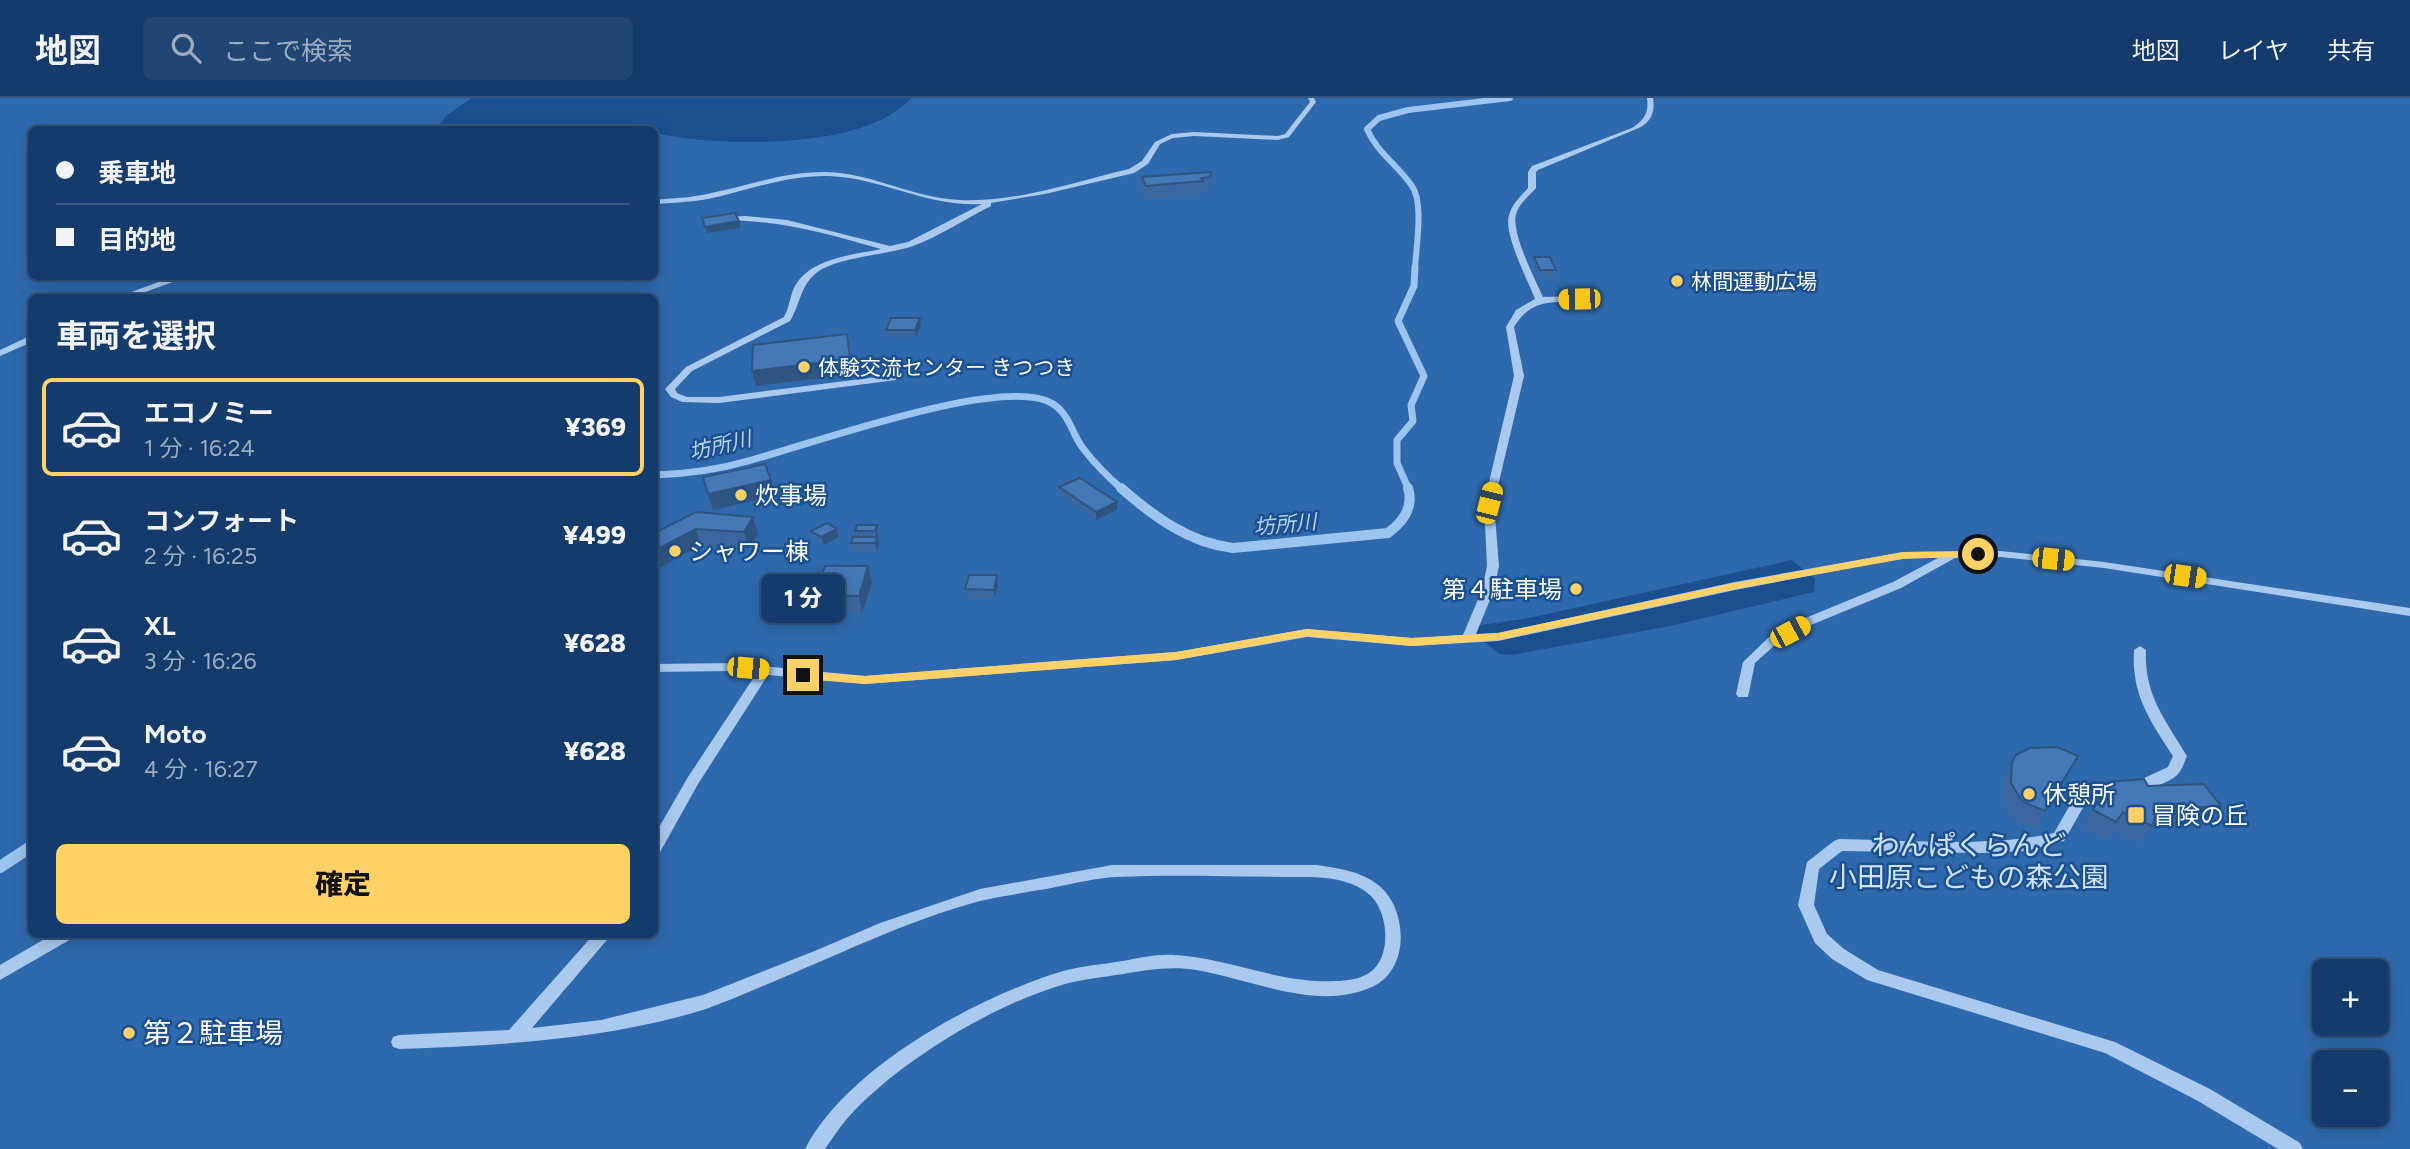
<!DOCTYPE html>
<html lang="ja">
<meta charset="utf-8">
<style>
body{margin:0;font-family:Figtree,"Noto Sans JP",sans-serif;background:#214673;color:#f1f3f6;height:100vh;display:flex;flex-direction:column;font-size:26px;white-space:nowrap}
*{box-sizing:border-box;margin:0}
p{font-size:23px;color:#9dadc1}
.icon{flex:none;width:38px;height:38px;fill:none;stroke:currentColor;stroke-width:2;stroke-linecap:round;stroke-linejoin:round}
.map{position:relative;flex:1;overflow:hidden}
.sheet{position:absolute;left:28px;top:196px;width:630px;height:644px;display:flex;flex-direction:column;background:#143b6b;border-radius:10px;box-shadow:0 4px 18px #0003,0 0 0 2px #33557e}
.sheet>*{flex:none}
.top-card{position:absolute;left:28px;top:28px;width:630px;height:154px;border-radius:10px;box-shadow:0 4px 18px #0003,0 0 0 2px #33557e;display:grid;align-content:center;height:154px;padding:0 28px;background:#143b6b}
.tools{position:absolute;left:2312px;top:861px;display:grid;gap:14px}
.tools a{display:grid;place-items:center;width:77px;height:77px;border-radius:10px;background:#143b6b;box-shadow:0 4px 18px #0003,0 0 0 2px #33557e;font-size:35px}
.end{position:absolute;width:32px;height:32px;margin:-16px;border:9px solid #ffd166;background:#111;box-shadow:0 0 0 4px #111}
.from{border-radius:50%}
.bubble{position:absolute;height:49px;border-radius:10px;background:#143b6b;box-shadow:0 4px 18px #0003,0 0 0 2px #33557e;font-size:23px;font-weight:800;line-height:49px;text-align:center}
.car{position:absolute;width:21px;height:42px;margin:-21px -10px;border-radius:9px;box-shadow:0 0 5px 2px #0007;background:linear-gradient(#f5c518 24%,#345 0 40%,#f5c518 0 76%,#345 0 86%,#f5c518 0)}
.top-card b{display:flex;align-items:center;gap:24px;height:66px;font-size:26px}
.top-card b+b{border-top:2px solid #33557e}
.top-card i{width:18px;height:18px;background:#f1f3f6}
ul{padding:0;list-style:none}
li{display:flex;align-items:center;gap:21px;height:98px;margin:0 14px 10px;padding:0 14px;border:4px solid transparent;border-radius:10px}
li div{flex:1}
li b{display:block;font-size:26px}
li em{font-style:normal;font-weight:800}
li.current{border-color:#ffd166}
li>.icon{width:63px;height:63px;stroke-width:1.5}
h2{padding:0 28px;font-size:32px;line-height:84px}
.cta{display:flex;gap:14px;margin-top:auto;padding:14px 28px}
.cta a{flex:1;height:80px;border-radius:10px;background:#ffd166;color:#111;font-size:28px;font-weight:800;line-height:80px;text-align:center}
header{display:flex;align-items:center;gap:42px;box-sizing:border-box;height:98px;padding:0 35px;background:#143b6b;border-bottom:2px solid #33557e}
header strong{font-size:33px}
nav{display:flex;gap:38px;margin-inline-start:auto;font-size:24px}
.search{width:490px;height:63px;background:#214673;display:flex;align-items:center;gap:18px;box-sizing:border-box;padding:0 24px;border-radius:10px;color:#9dadc1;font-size:26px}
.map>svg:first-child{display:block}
.green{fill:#2e69ad;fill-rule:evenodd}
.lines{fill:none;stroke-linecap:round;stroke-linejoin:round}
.stream-far3{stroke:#9cc4f0;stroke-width:6}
.stream-far2{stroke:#9cc4f0;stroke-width:7}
.stream-far1{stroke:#9cc4f0;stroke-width:10}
.stream{stroke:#9cc4f0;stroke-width:12}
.minor{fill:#a9c9ee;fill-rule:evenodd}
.wall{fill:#3a679d}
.shaded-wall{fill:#305480}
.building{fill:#4478b7;stroke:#305480;stroke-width:2}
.route{fill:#ffd166}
.poi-dot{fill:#ffd166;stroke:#1b4f8f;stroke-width:2.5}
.labels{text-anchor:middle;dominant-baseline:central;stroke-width:5;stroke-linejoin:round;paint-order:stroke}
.far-poi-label{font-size:21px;fill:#fff;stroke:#1b4f8f;text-anchor:start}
.far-water-label{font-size:21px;font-style:italic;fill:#b5d3f5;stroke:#1b4f8f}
.poi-label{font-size:24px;fill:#fff;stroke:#1b4f8f;text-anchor:start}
.near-park-label{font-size:28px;fill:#cfe3fa;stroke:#1b4f8f}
.near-poi-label{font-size:28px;fill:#fff;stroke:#1b4f8f;text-anchor:start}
</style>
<header>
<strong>地図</strong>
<div class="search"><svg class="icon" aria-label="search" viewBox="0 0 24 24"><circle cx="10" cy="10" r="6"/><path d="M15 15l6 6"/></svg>ここで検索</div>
<nav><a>地図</a><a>レイヤ</a><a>共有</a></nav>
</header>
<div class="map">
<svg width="2410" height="1051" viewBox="0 0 2410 1051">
<rect width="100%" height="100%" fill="#1b4f8f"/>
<path class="green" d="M0,0H472L447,17L439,27L448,31L32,32V178H654L655,35C717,49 866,53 911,0H2410V1051H0ZM32,200H654V836H32ZM1792,462L1815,481L1814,494L1670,528L1511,557L1499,556L1467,529L1529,520ZM2324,873H2376V926H2324ZM2324,964H2376V1017H2324Z"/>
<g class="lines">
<path class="stream-far3" d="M1415,171C1416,149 1424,105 1412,88C1398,67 1377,55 1367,31L1379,20L1408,12L1510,0"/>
<g class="stream-far2">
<path d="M654,377C686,376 717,372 748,363C806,348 1005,275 1053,306C1069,316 1072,335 1082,349C1094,365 1108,379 1123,392"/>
<polyline points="1409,392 1397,365 1397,342 1413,323 1411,307 1424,278 1398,223 1414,188 1415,169"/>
</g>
<path class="stream-far1" d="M1121,390C1153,418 1189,445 1233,450L1388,435C1403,424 1414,409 1408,390"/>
<polyline class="stream" points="0,769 32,748"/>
<g class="minor">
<path d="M1308,0H1314L1316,4L1289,39L1278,42L1194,38L1173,40L1160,46L1148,66L1134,75L1045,96L991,105V108C967,120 938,139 913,148C888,157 834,159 815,176C800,189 800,207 790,223L692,273L675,291L677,295L687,299H719L893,277L896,278V282L719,305L682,304L671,299L665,291L686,269L784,219C790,208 790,196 795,188C811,160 852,157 881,151C828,136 779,121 724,123H721V119L745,118L787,122L890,148L908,144L982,106C925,109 883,80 829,78C787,77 749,92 708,101C690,104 672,105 654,106V102C672,100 690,100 707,96C748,88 785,73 827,74C867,75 902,94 941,100C1003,110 1068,85 1129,71L1142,63L1155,44L1172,36L1194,34L1278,38L1285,36L1310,4Z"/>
<path d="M1647,0H1653C1655,13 1652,22 1641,29L1538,72L1536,74V90C1529,98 1519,106 1516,116C1511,135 1535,181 1543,199L1579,198L1583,201L1579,204C1550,204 1531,201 1514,229L1524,278L1494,405L1499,468L1494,492L1476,536L1498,535L1735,484L1903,454L2001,453L2104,464L2410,510V518L2104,470L2001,459L1955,460L1901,490L1811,527L1776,546L1755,565L1748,599H1738L1736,596L1743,564L1768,540L1803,521L1893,484L1938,460H1903L1735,492L1498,543L1412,548L1307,539L1176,562L865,586L768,577L698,686L659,756L654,757V738L688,679L756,576L731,573L654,574V566L731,565L865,578L1176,554L1307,531L1412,540L1463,537L1482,492L1487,468L1484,405L1514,278L1506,229L1516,212L1535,201C1528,182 1503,136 1509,117C1512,106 1521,98 1528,90V74L1532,68L1632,30C1644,22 1649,15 1647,0Z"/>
<polygon points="175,178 189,178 129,200 115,200"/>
<polygon points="32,237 32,244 0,258 0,252"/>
<path d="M2140,548L2146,552C2144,597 2165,621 2187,658C2184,665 2182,673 2176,678C2157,694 2112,695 2088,701L2064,743L2026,753L1982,755L1842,753L1819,771L1814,807L1827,836L1844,851L1878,872L2115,944L2210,991L2300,1045L2303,1051H2278L2198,1003L2105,955L1867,882L1832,861L1815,845L1798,807L1807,764L1834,743L1839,741C1907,742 1988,750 2054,735L2078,693L2144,680L2168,669L2173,658C2150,623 2131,596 2134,552Z"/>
<path d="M1112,767H1317C1337,770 1360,773 1377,786C1408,809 1411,872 1372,889C1316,914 1252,881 1196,872C1171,868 1148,872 1123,876C1103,879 1084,881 1065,886C995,906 905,960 854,1013C843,1024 834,1038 825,1051H805C847,969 977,899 1063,873C1082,868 1103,866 1123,863C1139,860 1157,856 1174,857C1229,860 1280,886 1335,883C1346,883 1360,881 1369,875C1392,860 1389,816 1371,798C1354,782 1328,779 1306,779C1243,779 1179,776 1116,779C1096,780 1076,785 1056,789C1031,794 1005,797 980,803C905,823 834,859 763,888C744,896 725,904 706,911C606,942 503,947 399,951L393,949L391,944L393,939L399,937L509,932L594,836H612L532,930L601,922L703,897L817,852L880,825L980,791Z"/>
<polygon points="53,836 75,836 73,840 0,882 0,867"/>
</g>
</g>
<g class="wall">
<polygon points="1211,74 1210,92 1203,93 1203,96 1146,101 1142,92 1142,79"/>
<polygon points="1534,159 1556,172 1555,179 1539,179 1533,166"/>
<polygon points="920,220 921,227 916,239 887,239 886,232"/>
<polygon points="1059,389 1117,412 1096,422 1060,397"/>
<polygon points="696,414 758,436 748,451 701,447 658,471 654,469 654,435"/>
<polygon points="877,427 879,447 877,454 852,454 851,445 856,439 855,433"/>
<polygon points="811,433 839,439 823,447 813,441"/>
<polygon points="997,477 998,486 995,500 966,500 965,491"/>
<polygon points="872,485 862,515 819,514 815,497"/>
<polygon points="2016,657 2078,658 2035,731 2012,720 2002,703 2003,682"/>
<polygon points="2109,684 2148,688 2221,708 2209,726 2151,730 2140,746 2112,732 2105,742 2082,730"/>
</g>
<g class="shaded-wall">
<polygon points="739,123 741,130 707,135 705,129"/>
<polygon points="920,220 921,227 916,239 915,232"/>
<polygon points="847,236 853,276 756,288 752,273"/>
<polygon points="771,382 775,398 713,412 708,396"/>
<polygon points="1117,404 1117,412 1096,422 1096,414"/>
<polygon points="753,419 758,436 748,451 744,434"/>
<polygon points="877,427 879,447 877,454 875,445 877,441 875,433"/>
<polygon points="696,431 701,447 658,471 654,461 654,453"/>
<polygon points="837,431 839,439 823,447 821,439"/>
<polygon points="868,468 872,485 862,515 859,498"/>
<polygon points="997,477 998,486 995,500 994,492"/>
</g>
<g class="building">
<polygon points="1211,74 1210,79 1201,80 1203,83 1146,88 1142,79"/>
<polygon points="735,115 739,123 705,129 702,120"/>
<polygon points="1534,159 1550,159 1556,172 1540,172"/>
<polygon points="891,220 920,220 915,232 886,232"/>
<polygon points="847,236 850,261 752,273 753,247"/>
<polygon points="765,366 771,382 708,396 703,379"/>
<polygon points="1080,380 1117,404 1096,414 1059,389"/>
<polygon points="696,414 753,419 744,434 696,431 654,453 654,435"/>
<polygon points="827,425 837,431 821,439 811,433"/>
<polygon points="857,427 877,427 875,433 855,433"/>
<polygon points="853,439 877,439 875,445 851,445"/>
<polygon points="825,468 868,468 859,498 815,497"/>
<polygon points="969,477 997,477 994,492 965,491"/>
<polygon points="2057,649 2078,658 2045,713 2022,703 2011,685 2012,664 2016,657 2030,650"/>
<polygon points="2144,681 2148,688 2204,686 2221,708 2157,712 2152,728 2123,714 2116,724 2093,712 2109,684"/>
</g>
<polygon class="route" points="1978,453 1983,456 1982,458 1903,461 1735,491 1498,542 1412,548 1307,538 1176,562 865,586 803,581 797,577 803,573 865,578 1176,554 1307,531 1412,540 1498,535 1735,485 1903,454"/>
<g class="poi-dot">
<circle cx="1677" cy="183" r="7"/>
<circle cx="804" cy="269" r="7"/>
<circle cx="741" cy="397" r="7"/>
<circle cx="675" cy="453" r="7"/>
<circle cx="1576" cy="491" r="7"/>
<circle cx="2029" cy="696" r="7"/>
<rect x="2127" y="708" width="18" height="18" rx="3.5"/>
<circle cx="129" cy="935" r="7"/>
</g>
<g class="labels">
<g class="far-poi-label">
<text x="1691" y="183">林間運動広場</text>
<text x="818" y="269">体験交流センター きつつき</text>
</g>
<g class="far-water-label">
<text transform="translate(720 347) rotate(-13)">坊所川</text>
<text transform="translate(1285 426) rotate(-5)">坊所川</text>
</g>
<g class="poi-label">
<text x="755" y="397">炊事場</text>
<text x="689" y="453">シャワー棟</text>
<text x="1562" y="491" text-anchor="end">第４駐車場</text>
<text x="2043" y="696">休憩所</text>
<text x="2152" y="717">冒険の丘</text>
</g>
<g class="near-park-label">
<text x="1969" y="747">わんぱくらんど<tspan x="1969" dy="32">小田原こどもの森公園</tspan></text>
</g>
<g class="near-poi-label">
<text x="143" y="935">第２駐車場</text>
</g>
</g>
</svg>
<div class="tools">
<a>+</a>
<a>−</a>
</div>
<i class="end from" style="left:1978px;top:456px"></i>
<i class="end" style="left:803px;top:577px"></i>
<div class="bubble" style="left:761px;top:476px;width:84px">1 分</div>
<i class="car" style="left:1579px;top:201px;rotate:269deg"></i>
<i class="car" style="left:1489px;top:405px;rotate:14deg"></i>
<i class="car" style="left:2053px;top:461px;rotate:96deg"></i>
<i class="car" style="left:2185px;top:478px;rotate:98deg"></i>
<i class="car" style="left:1790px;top:534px;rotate:62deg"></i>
<i class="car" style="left:748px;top:570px;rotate:95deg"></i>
<div class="top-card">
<b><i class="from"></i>乗車地</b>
<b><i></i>目的地</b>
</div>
<section class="sheet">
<h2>車両を選択</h2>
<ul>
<li class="current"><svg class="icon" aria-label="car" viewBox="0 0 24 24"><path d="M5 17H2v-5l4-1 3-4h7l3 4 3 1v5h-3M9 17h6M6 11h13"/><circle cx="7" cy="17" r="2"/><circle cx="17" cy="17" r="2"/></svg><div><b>エコノミー</b><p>1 分 · 16:24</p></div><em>¥369</em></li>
<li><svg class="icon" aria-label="car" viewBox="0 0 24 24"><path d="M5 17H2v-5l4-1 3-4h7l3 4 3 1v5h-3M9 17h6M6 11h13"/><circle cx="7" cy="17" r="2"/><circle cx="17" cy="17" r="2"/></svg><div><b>コンフォート</b><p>2 分 · 16:25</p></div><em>¥499</em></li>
<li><svg class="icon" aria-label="car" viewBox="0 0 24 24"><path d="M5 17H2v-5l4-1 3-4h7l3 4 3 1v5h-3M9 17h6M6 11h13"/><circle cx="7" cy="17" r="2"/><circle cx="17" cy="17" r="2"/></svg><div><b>XL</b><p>3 分 · 16:26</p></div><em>¥628</em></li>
<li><svg class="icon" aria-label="car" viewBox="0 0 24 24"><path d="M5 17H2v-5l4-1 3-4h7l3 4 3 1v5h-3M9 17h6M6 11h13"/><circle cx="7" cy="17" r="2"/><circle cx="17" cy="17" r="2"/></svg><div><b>Moto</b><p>4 分 · 16:27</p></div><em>¥628</em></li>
</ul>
<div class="cta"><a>確定</a></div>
</section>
</div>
